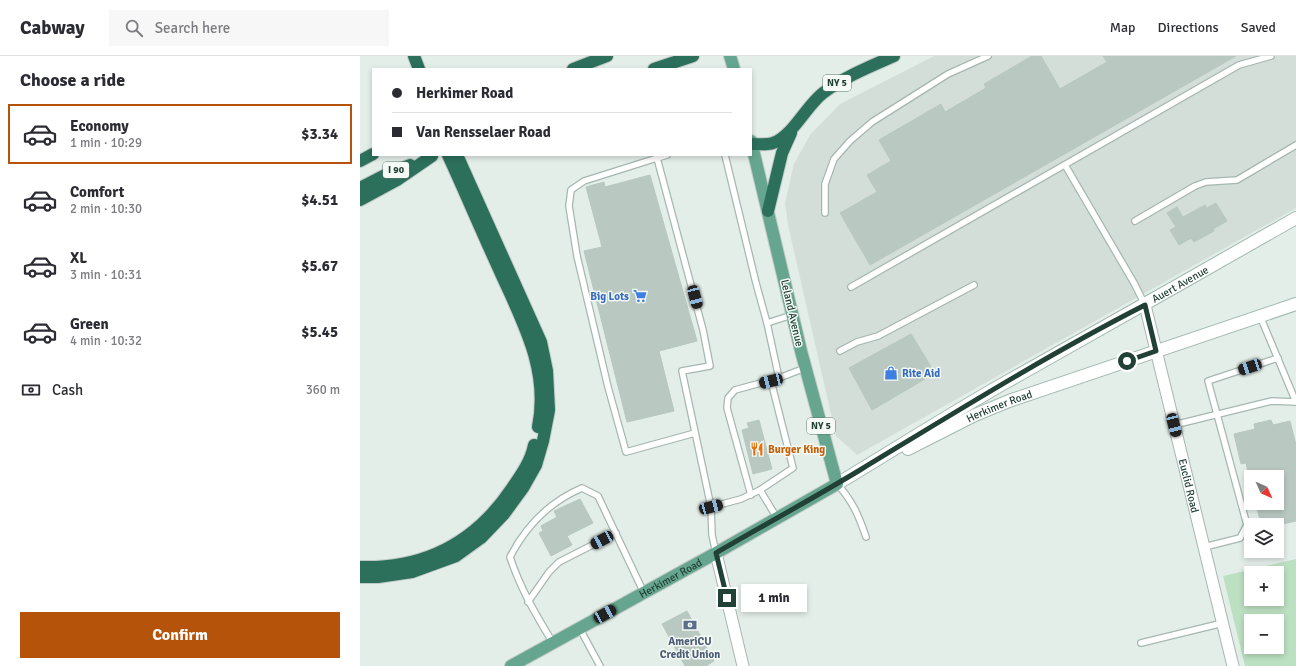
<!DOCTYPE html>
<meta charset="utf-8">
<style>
body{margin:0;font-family:Signika,sans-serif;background:#f7f7f7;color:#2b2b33;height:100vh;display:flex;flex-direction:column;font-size:15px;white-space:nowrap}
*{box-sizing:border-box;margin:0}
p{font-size:13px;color:#7c7c81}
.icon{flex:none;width:22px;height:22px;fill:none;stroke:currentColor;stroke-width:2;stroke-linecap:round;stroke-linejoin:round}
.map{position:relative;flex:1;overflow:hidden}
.sheet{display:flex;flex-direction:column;background:#fff;width:360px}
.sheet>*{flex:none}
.hud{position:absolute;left:12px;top:12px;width:380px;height:88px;border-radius:0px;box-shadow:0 2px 6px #0003;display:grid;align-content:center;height:88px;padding:0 20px;background:#fff}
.needle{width:26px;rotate:135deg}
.controls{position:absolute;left:884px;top:414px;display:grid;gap:8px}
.controls a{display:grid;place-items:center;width:40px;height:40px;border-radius:0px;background:#fff;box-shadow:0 2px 6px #0003;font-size:20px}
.end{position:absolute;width:18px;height:18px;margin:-9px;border:5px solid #224136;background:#fff;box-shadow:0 0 0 2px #fff}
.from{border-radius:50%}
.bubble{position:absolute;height:28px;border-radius:0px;background:#fff;box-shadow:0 2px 6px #0003;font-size:13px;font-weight:800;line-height:28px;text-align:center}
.car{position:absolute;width:12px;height:24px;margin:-12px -6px;border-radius:5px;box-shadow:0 0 3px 1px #0007;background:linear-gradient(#222 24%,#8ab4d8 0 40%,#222 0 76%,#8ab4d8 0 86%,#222 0)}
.hud b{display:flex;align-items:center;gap:14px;height:38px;font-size:15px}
.hud b+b{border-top:1px solid #e1e1e2}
.hud i{width:10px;height:10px;background:#2b2b33}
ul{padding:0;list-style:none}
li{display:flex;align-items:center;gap:12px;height:60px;margin:0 8px 6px;padding:0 12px;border:2px solid transparent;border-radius:0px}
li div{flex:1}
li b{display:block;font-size:15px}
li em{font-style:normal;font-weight:800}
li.active{border-color:#b45309}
li>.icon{width:36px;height:36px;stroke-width:1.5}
h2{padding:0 20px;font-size:18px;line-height:48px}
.pay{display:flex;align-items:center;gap:10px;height:44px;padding:0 20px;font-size:15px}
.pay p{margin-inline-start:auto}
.primary-button{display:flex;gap:8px;margin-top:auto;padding:8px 20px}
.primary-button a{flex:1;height:46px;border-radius:0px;background:#b45309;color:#fff;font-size:16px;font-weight:800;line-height:46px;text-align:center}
header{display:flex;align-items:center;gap:24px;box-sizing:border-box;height:56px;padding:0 20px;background:#fff;border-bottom:1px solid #e1e1e2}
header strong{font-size:19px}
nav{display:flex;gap:22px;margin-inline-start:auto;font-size:14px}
.search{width:280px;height:36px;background:#f7f7f7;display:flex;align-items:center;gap:10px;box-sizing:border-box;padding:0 14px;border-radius:0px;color:#7c7c81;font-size:15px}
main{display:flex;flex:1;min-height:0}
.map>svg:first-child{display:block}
.built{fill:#d2ded7}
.green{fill:#bce0c2;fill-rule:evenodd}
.building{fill:#b9c9c1;stroke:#b6c8bf}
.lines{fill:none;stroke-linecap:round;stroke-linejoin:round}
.lane-casing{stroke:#a6b7b0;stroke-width:8}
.street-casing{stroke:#a6b7b0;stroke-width:13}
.secondary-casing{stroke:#a1bab0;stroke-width:14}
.primary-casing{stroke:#c1cac7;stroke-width:14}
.highway-casing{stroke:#c1cac7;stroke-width:14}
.lane{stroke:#fff;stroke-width:5.5}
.street{stroke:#fff;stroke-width:11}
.secondary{stroke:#fff;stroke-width:12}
.primary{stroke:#66a690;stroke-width:12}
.highway{stroke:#2c6f5b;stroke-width:12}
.route{stroke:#224136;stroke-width:5}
.labels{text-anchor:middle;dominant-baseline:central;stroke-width:3;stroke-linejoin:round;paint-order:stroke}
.shield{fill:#f5faf7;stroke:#617870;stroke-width:1}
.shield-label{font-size:10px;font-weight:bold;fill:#224136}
.street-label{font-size:11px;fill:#224136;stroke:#f5faf7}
.shop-label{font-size:11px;font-weight:bold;fill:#366cbe;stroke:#f5faf7;text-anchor:end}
.food-label{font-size:11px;font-weight:bold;fill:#c56008;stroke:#f5faf7;text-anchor:start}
.service-label{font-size:11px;font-weight:bold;fill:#4e5e75;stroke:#f5faf7}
</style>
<header>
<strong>Cabway</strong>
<div class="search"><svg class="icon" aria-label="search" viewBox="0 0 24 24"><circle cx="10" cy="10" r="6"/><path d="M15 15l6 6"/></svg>Search here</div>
<nav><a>Map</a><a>Directions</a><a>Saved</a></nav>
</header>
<main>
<section class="sheet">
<h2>Choose a ride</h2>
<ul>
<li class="active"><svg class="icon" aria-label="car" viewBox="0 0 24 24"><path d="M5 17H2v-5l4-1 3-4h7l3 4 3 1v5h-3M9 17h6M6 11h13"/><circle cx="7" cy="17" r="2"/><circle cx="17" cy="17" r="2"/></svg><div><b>Economy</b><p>1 min · 10:29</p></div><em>$3.34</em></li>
<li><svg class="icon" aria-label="car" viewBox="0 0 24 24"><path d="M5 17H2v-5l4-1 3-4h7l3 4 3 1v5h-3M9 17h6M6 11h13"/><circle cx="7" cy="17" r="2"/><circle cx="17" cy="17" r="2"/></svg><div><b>Comfort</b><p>2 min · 10:30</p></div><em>$4.51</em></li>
<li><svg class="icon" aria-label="car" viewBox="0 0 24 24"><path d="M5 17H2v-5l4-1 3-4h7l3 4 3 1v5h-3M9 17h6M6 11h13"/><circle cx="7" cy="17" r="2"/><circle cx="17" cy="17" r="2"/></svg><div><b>XL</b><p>3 min · 10:31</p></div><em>$5.67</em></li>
<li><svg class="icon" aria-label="car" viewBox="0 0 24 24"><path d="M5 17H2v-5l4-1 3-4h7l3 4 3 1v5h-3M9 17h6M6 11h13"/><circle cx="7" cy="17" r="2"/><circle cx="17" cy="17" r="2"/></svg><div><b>Green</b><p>4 min · 10:32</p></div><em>$5.45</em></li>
</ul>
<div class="pay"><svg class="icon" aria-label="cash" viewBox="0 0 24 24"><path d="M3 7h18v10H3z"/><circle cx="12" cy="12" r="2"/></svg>Cash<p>360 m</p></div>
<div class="primary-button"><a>Confirm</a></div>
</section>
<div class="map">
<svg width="936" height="610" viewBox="0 0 936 610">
<rect width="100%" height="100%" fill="#e4eee9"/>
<polygon class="built" points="574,0 936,0 936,152 497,399 476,380 428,169 425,147 434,108 450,79 480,48"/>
<path class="green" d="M936,503V610H885L863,520ZM891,517H917V543H891ZM891,565H917V591H891Z"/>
<g class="building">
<polygon points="672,0 681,0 700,33 747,6 743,0 876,0 510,209 480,157 517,136 507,119 531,105 519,84 581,48 585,56 626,32 624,28"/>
<polygon points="290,119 337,285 299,295 314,355 267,366 224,195 242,191 226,131 244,126 245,131"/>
<polygon points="856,147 867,165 853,173 854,175 834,186 831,182 819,189 810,174 816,171 807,157 817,151 823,161 845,149 847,152"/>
<polygon points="551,278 570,309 571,315 565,323 512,354 489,312"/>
<polygon points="399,364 412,413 393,418 382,374 389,372 387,367"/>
<polygon points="911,364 913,369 930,365 936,389 936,465 918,469 901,469 896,447 917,447 917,421 889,421 886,407 881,408 874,378 895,373 894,368"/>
<polygon points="220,443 233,467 207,480 212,489 191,500 179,477 183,475 181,470 197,461 194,455"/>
<polygon points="327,555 354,605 346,610 325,610 302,568"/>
</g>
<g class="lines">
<g class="lane-casing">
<g id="lane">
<polyline points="307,99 297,102 343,274 350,310 322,315 351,451 352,479 356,497"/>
<polyline points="365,99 396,227 407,267 419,322 445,312"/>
<polyline points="297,102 224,125 211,134 209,150 217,200 248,331 266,396 335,377"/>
<polyline points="705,109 774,227 785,249"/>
<polyline points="465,157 465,128 474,103 490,85 512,66 588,18 628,0"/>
<polyline points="775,165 835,130 846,126 877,124 936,89"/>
<polyline points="491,231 879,9 911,0"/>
<polyline points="900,260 936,346"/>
<polyline points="407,267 432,259"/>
<polyline points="480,295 497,286 518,280 614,229"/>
<polyline points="814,369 912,345 936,346"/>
<path d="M477,428C492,444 499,460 506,481"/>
<polyline points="400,434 417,462"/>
<polyline points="391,439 367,352 368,342 375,334 419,322"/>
<polyline points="351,451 381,443 400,434 433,412 411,325"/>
<polyline points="844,491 880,482 887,469 848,325 918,302"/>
<polyline points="168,546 189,516 199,506 256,477"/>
<polyline points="220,573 240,610"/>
<path d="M193,587C176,559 160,532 150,501C166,470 189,446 222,432L238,440L284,537"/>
<polyline points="781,587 863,567"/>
</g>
</g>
<g class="street-casing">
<g id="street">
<path id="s1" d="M785,249L873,610"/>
<polyline points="356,497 383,610"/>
</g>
</g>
<g class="secondary-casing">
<g id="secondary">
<path id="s2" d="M548,393L615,359L649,345L936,248"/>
<path id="s3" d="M477,428C532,395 585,361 641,329C739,274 838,218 936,162"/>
</g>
</g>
<g class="primary-casing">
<g id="primary">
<polyline points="370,0 374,13"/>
<path id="s4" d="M151,610L356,497L477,428L441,295L391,85"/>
</g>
</g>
<g class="highway-casing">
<g id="highway">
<polyline points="54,0 59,13"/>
<polyline points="213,13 247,0"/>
<polyline points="294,13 333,0"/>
<path d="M392,88C399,88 407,89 413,87C432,81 446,50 463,37C484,21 509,11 534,0"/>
<path d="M88,99C105,136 121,174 138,211C161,263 190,312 178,371"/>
<polyline points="0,105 13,98"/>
<polyline points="0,132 27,118 50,109"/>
<polyline points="0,144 37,124 72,100"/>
<polyline points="408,155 422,97 431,77"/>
<path d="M0,511C65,513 116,486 152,432C161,419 171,405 174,389"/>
<polyline points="0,521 18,521 52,516 96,500 121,482 144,458 163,432 176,409 183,385 189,354 187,315 181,286 97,99"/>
</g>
</g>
<use href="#lane" class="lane"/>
<use href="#street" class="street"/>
<use href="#secondary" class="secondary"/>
<use href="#primary" class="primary"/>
<use href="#highway" class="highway"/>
</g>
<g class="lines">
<path class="route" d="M367,542L356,497C404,469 452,443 500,414C594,357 687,299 785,249L796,295L767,305"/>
</g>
<defs>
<g id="supermarket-bare" transform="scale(1.08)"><path d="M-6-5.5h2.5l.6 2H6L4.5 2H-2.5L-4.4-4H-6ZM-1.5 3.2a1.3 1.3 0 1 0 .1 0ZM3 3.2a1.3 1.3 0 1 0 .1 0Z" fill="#3f7fe0" stroke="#f5faf7" stroke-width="2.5" paint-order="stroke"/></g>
<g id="shop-bare" transform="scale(1.08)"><path d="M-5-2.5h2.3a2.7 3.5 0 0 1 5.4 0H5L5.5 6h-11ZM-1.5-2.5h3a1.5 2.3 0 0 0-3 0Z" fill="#3f7fe0" stroke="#f5faf7" stroke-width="2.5" paint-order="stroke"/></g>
<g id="restaurant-bare" transform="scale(1.08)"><path d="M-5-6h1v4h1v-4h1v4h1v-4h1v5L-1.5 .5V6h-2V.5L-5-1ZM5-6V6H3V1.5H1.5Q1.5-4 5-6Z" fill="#e8710a" stroke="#f5faf7" stroke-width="2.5" paint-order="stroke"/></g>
<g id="bank-bare" transform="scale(1.08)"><path d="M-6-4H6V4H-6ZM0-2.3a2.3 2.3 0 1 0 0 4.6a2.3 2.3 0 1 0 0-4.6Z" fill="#5c6f8a" stroke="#f5faf7" stroke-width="2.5" paint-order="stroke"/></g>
</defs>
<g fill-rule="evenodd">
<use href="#supermarket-bare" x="280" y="240"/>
<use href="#shop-bare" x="531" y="317"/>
<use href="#restaurant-bare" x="397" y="393"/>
<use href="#bank-bare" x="330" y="569"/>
</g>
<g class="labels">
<g class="shield">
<rect x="463" y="19" width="28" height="16" rx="3"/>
<rect x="23" y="106" width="26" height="16" rx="3"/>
<rect x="447" y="362" width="28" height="16" rx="3"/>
</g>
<g class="shield-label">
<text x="477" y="27">NY 5</text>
<text x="36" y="114">I 90</text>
<text x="461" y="370">NY 5</text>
</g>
<g class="street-label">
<text stroke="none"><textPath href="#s3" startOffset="397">Auert Avenue</textPath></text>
<text transform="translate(432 257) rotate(77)">Leland Avenue</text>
<text stroke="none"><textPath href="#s2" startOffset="101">Herkimer Road</textPath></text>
<text stroke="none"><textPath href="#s1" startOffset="186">Euclid Road</textPath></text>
<text stroke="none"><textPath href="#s4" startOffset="182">Herkimer Road</textPath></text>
</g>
<g class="shop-label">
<text x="269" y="240">Big Lots</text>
<text x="542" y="317" text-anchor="start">Rite Aid</text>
</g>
<g class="food-label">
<text x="408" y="393">Burger King</text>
</g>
<g class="service-label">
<text x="330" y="585">AmeriCU<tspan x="330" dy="13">Credit Union</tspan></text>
</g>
</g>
</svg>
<div class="controls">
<a><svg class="needle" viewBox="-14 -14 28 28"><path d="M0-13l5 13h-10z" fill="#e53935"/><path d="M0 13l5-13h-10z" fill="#7c7c81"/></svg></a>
<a><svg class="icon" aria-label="layers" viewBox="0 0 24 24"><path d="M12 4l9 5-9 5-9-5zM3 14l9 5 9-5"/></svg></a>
<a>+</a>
<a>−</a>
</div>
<i class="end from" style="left:767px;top:305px"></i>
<i class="end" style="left:367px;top:542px"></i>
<div class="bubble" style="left:381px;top:528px;width:66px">1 min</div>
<i class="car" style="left:335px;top:241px;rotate:165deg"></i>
<i class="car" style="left:890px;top:311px;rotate:252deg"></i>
<i class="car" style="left:411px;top:325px;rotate:256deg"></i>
<i class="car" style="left:814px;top:369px;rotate:166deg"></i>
<i class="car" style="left:351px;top:451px;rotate:75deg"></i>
<i class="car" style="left:242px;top:484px;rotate:242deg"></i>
<i class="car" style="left:245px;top:558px;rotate:61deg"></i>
<div class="hud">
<b><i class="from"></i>Herkimer Road</b>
<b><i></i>Van Rensselaer Road</b>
</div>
</div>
</main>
